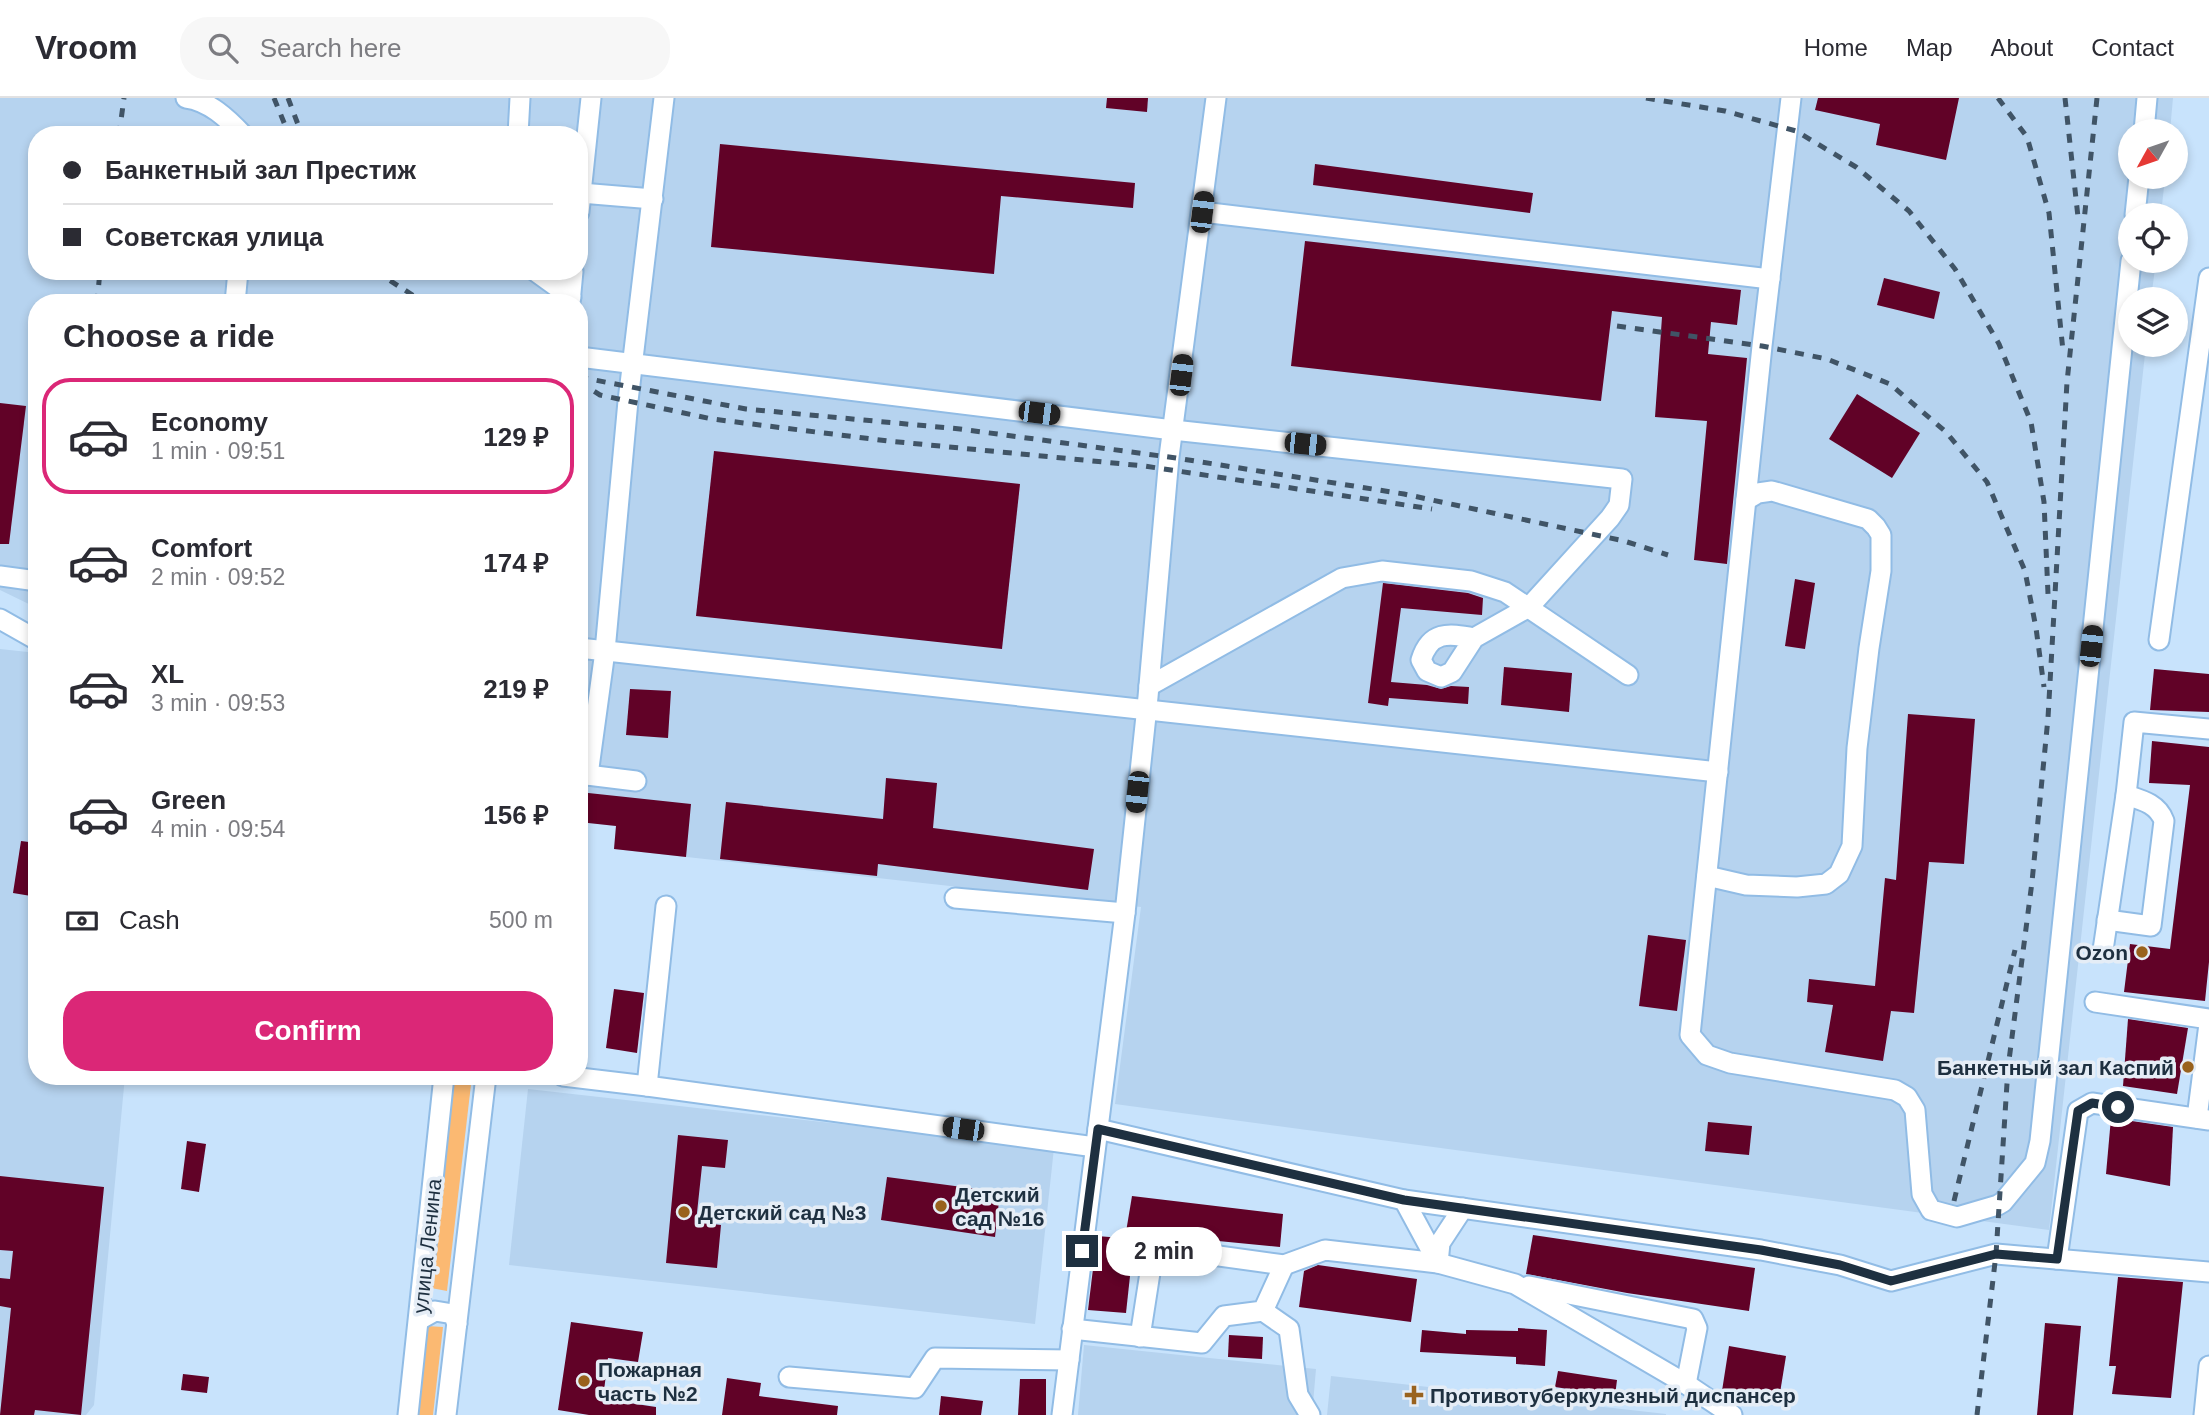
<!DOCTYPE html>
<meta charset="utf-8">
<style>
body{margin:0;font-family:Arial,sans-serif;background:#f7f7f7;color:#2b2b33;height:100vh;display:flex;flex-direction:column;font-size:26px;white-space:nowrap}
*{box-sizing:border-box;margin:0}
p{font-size:23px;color:#7c7c81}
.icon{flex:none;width:38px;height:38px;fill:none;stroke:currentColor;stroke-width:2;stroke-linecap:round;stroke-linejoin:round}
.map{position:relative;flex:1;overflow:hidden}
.side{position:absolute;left:28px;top:196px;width:560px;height:791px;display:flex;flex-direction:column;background:#fff;border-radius:28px;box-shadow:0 4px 10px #0003}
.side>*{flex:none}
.hud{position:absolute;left:28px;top:28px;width:560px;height:154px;border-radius:28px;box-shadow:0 4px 10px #0003;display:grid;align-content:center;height:154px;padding:0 35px;background:#fff}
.needle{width:46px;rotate:230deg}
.tools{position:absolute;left:2118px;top:21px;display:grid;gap:14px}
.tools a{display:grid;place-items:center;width:70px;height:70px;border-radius:50%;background:#fff;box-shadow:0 4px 10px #0003;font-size:35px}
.end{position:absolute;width:32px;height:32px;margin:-16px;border:9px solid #1e3040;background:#fff;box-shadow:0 0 0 4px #fff}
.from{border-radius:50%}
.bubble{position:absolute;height:49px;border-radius:24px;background:#fff;box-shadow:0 4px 10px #0003;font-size:23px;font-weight:700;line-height:49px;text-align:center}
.car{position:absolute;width:21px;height:42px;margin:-21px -10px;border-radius:9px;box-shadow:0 0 5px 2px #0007;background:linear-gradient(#222 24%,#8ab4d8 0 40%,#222 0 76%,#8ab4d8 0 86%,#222 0)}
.hud b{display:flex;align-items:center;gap:24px;height:66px;font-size:26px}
.hud b+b{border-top:2px solid #e1e1e2}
.hud i{width:18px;height:18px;background:#2b2b33}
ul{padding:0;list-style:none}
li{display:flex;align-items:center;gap:21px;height:116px;margin:0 14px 10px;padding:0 21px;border:4px solid transparent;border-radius:28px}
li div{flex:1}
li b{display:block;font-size:26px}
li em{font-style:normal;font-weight:700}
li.selected{border-color:#db2777}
li>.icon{width:63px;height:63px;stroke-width:1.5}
h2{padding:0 35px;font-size:32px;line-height:84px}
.pay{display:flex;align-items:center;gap:18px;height:77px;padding:0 35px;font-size:26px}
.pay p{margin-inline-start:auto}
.primary-button{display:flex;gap:14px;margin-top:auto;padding:14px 35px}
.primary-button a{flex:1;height:80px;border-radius:28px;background:#db2777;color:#fff;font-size:28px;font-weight:700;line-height:80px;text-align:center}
header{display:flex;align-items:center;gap:42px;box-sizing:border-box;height:98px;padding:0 35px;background:#fff;border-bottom:2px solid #e1e1e2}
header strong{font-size:33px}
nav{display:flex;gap:38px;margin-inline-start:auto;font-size:24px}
.search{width:490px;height:63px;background:#f7f7f7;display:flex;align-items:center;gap:18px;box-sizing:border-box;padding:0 24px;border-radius:28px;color:#7c7c81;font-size:26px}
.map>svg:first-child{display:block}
.built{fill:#b6d3ef;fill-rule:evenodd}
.green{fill:#fbb972}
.building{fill:#610227}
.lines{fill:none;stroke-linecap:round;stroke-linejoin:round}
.minor-casing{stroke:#91bce5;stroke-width:23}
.minor{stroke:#fff;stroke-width:19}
.rail{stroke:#405466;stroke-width:5;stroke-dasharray:9 9;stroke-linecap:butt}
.route{stroke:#1e3040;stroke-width:9}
.poi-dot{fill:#99621d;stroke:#e5edf6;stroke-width:2.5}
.labels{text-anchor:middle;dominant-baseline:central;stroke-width:7;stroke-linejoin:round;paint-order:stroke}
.poi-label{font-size:21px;font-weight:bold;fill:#1e3040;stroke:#e5edf6;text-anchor:start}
.street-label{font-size:21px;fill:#1e3040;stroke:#e5edf6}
</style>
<header>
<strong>Vroom</strong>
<div class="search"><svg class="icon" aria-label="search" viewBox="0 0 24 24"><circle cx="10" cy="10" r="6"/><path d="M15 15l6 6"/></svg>Search here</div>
<nav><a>Home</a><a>Map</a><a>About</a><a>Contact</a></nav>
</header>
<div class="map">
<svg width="2209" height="1317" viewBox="0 0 2209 1317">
<rect width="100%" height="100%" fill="#c8e3fc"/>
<g class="built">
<path d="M0,0H2173L2170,33H2130V79H2165L2161,117H2130V163H2156L2151,201H2130V247H2146L2049,1132L1115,1006L1141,809L614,751L616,728L579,724V205H37V510L0,492ZM37,37H579V173H37Z"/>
<polygon points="0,551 37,555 37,978 125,978 94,1307 86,1317 0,1317"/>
<polygon points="528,991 1054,1050 1035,1226 509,1167"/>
<polygon points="1084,1247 1316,1271 1312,1317 1078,1317"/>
<polygon points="1331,1278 1666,1316 1666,1317 1327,1317"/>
</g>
<g class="green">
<polygon points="454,978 472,978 447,1193 431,1190"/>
<polygon points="427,1228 443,1229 433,1317 417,1317"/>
</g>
<g class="building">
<polygon points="1107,0 1148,0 1147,14 1106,10"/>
<polygon points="1818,0 1959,0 1946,62 1876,47 1880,26 1815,12"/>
<polygon points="720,46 1135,85 1133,110 1001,98 994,176 711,149"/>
<polygon points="1315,66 1533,95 1530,115 1313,87"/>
<polygon points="1305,143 1741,192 1737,227 1711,224 1708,256 1747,260 1727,466 1694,462 1707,323 1655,319 1662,219 1612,213 1601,303 1291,268"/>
<polygon points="1884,180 1940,194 1934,221 1877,207"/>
<polygon points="1857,296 1920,335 1892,380 1829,341"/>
<polygon points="0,305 26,308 9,446 0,446"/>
<polygon points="714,353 1020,386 1002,551 696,518"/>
<polygon points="1795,481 1815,485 1805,551 1785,548"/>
<polygon points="1383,485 1468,495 1483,500 1482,517 1401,510 1391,584 1427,587 1441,591 1451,588 1469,589 1468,606 1389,600 1388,608 1368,605"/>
<polygon points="1504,569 1572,575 1569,614 1501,607"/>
<polygon points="2154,571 2209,576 2209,614 2150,612"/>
<polygon points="630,591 671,593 668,640 626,637"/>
<polygon points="1908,616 1975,621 1964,766 1929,764 1914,915 1891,913 1883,963 1825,954 1833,907 1807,904 1809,881 1875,888 1885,780 1896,782"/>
<polygon points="2152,643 2209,649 2209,864 2205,903 2124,894 2130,846 2170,851 2190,687 2149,685"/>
<polygon points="886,680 937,685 933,730 1094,751 1088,792 878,766 877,778 720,761 726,704 883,721"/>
<polygon points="579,694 691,706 686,759 614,751 616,728 579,724"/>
<polygon points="21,743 37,745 37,799 13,795"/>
<polygon points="1648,837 1686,842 1677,913 1639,908"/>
<polygon points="614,891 644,895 637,955 606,950"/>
<polygon points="2128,921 2188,930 2177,996 2123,988"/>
<polygon points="2111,1020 2173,1029 2170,1088 2106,1076"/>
<polygon points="1708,1024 1752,1028 1749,1057 1705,1053"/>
<polygon points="678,1037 728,1042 725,1070 702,1068 696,1124 721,1127 717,1170 666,1165"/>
<polygon points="187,1043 206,1046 199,1094 181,1091"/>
<polygon points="0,1078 104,1089 81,1317 35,1312 34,1317 0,1317 11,1210 0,1208 0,1180 10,1181 13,1153 0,1152"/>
<polygon points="887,1079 1000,1094 995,1139 881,1122"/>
<polygon points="1132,1098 1283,1116 1280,1149 1126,1134"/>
<polygon points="1533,1137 1755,1170 1749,1213 1627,1195 1526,1176"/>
<polygon points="1097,1138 1134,1141 1126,1215 1088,1212"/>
<polygon points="1318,1167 1417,1181 1411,1224 1299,1209 1304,1173"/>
<polygon points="2118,1179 2183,1184 2171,1300 2112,1296 2116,1268 2109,1268"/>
<polygon points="571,1224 643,1234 638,1264 608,1260 603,1301 656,1309 656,1317 589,1317 558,1312"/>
<polygon points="2045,1225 2081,1228 2073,1317 2037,1317"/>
<polygon points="1518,1230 1547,1232 1545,1268 1516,1266 1516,1259 1420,1254 1422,1232 1466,1236 1466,1232 1518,1233"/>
<polygon points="1229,1237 1263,1239 1262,1261 1228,1259"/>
<polygon points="1729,1248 1786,1258 1779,1301 1722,1293"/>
<polygon points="1558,1273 1617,1282 1615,1298 1555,1289"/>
<polygon points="183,1276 209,1279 207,1295 181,1292"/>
<polygon points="727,1280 761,1285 759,1298 838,1308 837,1317 722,1317"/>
<polygon points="1020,1281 1046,1281 1046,1317 1018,1317"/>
<polygon points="941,1298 983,1303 981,1317 939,1317"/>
</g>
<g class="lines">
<g class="minor-casing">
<g id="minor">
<path d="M186,0C209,3 227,20 243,37"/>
<polyline points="1791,0 1762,248 1690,937 1707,957 1730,965 1895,992 1907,999 1915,1012 1922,1096 1931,1112 1957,1119 1998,1107 2003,1104 2035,1065 2040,1043 2131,163"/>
<polyline points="2144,33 2147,0"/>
<polyline points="518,37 520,0"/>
<polyline points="581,95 653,101"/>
<polyline points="579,114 591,0"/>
<polyline points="1202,114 1770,181"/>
<polyline points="2135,117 2139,79"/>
<polyline points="535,173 571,199"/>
<polyline points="235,205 238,173"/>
<polyline points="570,205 573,173"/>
<path d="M579,259L1173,332L1622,381L1619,407L1610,420L1529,509L1474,540L1452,574L1441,579L1427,573L1421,562C1430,533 1448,535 1474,540"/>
<polyline points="0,478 37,483"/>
<polyline points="0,521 37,542"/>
<polyline points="2159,542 2209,180"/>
<polyline points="579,550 1718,674"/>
<polyline points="1149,588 1342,480 1382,473 1471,483 1505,494 1628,577"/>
<polyline points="579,676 636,683"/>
<polyline points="588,677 605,553 628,303 664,0"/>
<polyline points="1707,778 1746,787 1797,789 1826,786 1839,776 1852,748 1857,650 1869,550 1881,473 1881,437 1876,429 1868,421 1772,393 1758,395 1746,402"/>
<polyline points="955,800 1125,815"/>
<polyline points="666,808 647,988 1095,1049"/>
<path d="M2107,822L2151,828L2164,723C2158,706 2142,702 2126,697"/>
<polyline points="2103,852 2126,697 2134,624 2209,631"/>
<polyline points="2095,904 2209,921"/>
<polyline points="563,978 647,988"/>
<polyline points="2197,1020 2209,926"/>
<polyline points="1098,1031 1404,1102 1761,1152 1840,1167 1891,1183 1996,1156 2209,1174"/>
<polyline points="1404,1102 1438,1165 1515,1186 1686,1286 1732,1317"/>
<polyline points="2057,1161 2078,1013 2092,1005 2209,1022"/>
<polyline points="1529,1188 1693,1221 1697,1230 1686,1286"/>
<polyline points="1263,1213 1289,1231 1298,1297 1310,1317"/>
<polyline points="419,1222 435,1213 453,1216 457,1226"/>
<polyline points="1072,1231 1202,1245 1224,1218 1263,1213 1284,1167"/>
<polyline points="1140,1239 1154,1149 1284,1167 1325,1152 1438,1165 1440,1145 1463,1110"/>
<polyline points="789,1279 915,1290 935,1260 1069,1262"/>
<polyline points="408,1317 444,978"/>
<polyline points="446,1317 486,978"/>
<polyline points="1062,1317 1125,815 1148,599 1169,359 1216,0"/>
<polyline points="2204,1317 2209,1268"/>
</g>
</g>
<use href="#minor" class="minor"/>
<g class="rail">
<polyline points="274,0 289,37"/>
<polyline points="288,0 302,37"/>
<polyline points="1646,0 1725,13 1796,33 1856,69 1909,113 1955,171 1999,246 2031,324 2044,404 2048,496"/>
<polyline points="1998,0 2027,39 2049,115 2063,253"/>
<polyline points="2065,0 2078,119"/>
<polyline points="119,37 124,0"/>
<polyline points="375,173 425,205"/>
<polyline points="97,205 100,173"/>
<polyline points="1617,228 1762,248 1827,261 1890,286 1946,334 1987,384 2025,473 2036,530 2044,589"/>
<polyline points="579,279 746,311 960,331 1176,360 1404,396 1624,443 1668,457"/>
<polyline points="579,284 600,297 712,321 888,343 1144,368 1432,411"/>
<polyline points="1954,1103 2015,852"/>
<polyline points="1977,1317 1996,1156 2008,970 2032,784 2048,620 2067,284 2097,0"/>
</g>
</g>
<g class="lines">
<polyline class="route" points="1082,1153 1098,1031 1404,1102 1761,1152 1840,1167 1891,1183 1996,1156 2057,1161 2078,1013 2092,1005 2118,1009"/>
</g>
<g class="poi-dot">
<circle cx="2142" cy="854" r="7"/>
<circle cx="2188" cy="969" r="7"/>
<circle cx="941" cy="1108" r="7"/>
<circle cx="684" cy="1114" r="7"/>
<circle cx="584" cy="1283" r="7"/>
<path d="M1410.5 1286.5h7v7h7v7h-7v7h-7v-7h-7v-7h7z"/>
</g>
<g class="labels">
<g class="poi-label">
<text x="2128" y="854" text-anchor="end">Ozon</text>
<text x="2174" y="969" text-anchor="end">Банкетный зал Каспий</text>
<text x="955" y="1096">Детский<tspan x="955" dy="24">сад №16</tspan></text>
<text x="698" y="1114">Детский сад №3</text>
<text x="598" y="1271">Пожарная<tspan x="598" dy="24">часть №2</tspan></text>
<text x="1430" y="1297">Противотуберкулезный диспансер</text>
</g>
<g class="street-label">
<text transform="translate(427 1148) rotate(-84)">улица Ленина</text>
</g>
</g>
</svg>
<div class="tools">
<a><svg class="needle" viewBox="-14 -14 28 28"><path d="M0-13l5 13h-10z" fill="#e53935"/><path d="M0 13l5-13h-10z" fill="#7c7c81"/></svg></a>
<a><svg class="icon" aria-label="locate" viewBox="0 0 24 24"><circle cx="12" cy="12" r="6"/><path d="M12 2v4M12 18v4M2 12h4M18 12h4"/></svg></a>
<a><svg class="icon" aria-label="layers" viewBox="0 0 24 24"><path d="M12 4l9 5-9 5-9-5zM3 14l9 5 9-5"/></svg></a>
</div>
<i class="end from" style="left:2118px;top:1009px"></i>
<i class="end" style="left:1082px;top:1153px"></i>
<div class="bubble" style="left:1106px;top:1129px;width:116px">2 min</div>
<i class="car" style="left:1202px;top:114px;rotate:7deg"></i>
<i class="car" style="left:1181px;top:277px;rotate:7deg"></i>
<i class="car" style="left:1039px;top:315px;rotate:97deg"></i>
<i class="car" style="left:1305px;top:346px;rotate:96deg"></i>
<i class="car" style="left:2091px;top:548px;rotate:6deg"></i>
<i class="car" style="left:1137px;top:694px;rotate:186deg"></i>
<i class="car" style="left:963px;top:1031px;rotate:278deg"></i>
<div class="hud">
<b><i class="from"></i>Банкетный зал Престиж</b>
<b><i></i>Советская улица</b>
</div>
<section class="side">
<h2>Choose a ride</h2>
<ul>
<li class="selected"><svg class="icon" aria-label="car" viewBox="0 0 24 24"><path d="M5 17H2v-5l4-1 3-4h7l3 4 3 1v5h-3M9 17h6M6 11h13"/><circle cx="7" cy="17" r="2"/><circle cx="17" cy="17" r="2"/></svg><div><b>Economy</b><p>1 min · 09:51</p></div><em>129 ₽</em></li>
<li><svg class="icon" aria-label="car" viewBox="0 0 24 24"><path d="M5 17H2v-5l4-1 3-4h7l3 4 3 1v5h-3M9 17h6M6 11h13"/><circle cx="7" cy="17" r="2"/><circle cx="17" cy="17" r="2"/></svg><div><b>Comfort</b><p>2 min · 09:52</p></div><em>174 ₽</em></li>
<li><svg class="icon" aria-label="car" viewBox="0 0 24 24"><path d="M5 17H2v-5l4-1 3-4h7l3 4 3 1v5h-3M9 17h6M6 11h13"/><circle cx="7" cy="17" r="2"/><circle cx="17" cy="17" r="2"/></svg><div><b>XL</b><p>3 min · 09:53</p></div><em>219 ₽</em></li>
<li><svg class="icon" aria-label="car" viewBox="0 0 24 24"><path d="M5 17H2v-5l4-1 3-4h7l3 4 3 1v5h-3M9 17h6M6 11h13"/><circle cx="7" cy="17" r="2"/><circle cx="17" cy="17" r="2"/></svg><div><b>Green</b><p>4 min · 09:54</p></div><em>156 ₽</em></li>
</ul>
<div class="pay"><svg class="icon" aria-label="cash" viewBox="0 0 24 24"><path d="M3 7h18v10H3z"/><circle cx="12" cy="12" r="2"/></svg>Cash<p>500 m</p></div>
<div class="primary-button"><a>Confirm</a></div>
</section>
</div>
